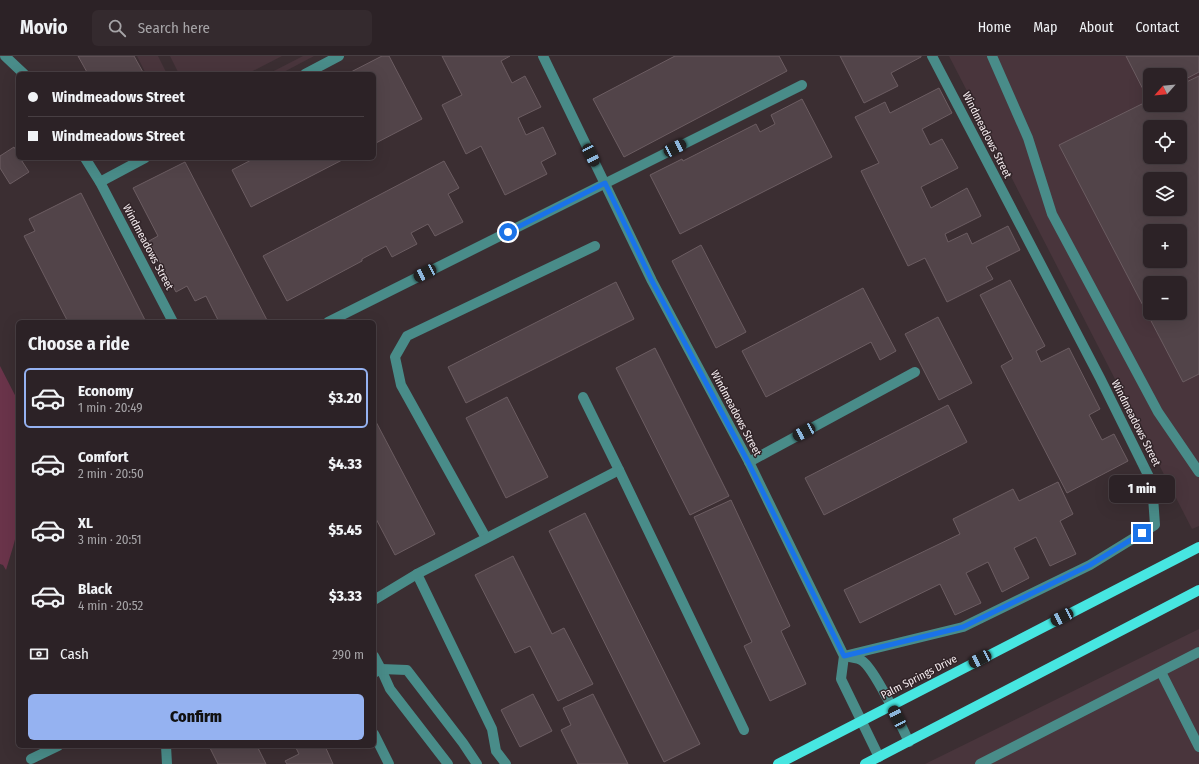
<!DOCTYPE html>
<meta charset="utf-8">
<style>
body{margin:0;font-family:"Fira Sans Condensed",sans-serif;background:#342a2e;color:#f1f3f6;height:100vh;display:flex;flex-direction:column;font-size:15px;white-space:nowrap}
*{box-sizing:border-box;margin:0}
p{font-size:13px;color:#a6a4a7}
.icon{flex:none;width:22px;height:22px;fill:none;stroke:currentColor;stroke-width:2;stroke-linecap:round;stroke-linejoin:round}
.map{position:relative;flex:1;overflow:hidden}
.details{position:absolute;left:16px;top:264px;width:360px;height:428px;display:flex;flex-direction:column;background:#2c2226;border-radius:6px;box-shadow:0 4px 16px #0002,0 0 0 1px #483f43}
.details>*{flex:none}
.banner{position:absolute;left:16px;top:16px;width:360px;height:88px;border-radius:6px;box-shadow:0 4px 16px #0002,0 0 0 1px #483f43;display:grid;align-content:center;height:88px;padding:0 12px;background:#2c2226}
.needle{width:26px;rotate:243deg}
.buttons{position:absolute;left:1143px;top:12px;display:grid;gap:8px}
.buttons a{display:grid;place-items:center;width:44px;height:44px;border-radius:6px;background:#2c2226;box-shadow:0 4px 16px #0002,0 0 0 1px #483f43;font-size:20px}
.end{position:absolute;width:18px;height:18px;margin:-9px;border:5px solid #1a73e8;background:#fff;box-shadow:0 0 0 2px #fff}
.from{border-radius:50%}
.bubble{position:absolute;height:28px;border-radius:6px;background:#2c2226;box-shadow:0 4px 16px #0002,0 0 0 1px #483f43;font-size:13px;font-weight:800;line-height:28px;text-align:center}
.car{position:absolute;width:12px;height:24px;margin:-12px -6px;border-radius:5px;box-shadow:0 0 3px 1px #0007;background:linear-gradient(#222 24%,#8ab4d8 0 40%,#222 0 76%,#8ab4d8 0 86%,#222 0)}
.banner b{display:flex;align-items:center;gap:14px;height:38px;font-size:15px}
.banner b+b{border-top:1px solid #483f43}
.banner i{width:10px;height:10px;background:#f1f3f6}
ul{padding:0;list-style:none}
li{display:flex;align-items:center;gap:12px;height:60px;margin:0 8px 6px;padding:0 4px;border:2px solid transparent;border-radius:6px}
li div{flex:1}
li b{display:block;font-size:15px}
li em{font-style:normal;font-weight:800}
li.current{border-color:#95b2f1}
li>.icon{width:36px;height:36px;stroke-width:1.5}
h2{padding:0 12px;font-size:18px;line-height:48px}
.pay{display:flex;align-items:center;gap:10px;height:44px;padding:0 12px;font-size:15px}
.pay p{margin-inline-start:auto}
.button{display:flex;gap:8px;margin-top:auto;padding:8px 12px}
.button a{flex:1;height:46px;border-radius:6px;background:#95b2f1;color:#111;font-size:16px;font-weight:800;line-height:46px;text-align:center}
header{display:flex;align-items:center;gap:24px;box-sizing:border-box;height:56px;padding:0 20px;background:#2c2226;border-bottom:1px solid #483f43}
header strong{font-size:19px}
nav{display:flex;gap:22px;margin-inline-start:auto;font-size:14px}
.search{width:280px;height:36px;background:#342a2e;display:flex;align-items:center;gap:10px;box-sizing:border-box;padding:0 14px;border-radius:6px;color:#a6a4a7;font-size:15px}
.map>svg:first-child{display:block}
.built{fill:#49353c;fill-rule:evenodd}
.green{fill:#6a344a}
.building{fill:#524449;stroke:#6c5d62;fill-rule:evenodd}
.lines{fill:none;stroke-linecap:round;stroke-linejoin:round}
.minor{stroke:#498c89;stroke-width:10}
.major{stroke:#47e6e1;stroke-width:10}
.route{stroke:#1a73e8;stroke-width:5}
.labels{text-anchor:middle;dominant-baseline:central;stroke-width:3;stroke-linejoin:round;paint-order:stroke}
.street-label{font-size:11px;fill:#f6edf0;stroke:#312428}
</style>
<header>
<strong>Movio</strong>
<div class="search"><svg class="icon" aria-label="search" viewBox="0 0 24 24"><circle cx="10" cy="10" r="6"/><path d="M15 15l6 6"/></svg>Search here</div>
<nav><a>Home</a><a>Map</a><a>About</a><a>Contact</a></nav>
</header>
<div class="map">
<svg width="1199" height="708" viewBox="0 0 1199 708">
<rect width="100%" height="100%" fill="#3b2e32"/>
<g class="built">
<polygon points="137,0 158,0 167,18 146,18"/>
<polygon points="170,0 282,0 247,18 179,18"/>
<polygon points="303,0 314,0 280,18 268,18"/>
<path d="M949,0H1199V470L1192,473ZM1150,19H1180V49H1150ZM1150,71H1180V101H1150ZM1150,123H1180V153H1150ZM1150,175H1180V205H1150ZM1150,227H1180V257H1150Z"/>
<polygon points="1199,573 1199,708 925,708"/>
</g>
<polygon class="green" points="0,310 18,345 18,472 13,491 6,514 3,509 0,508"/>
<g class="building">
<polygon points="78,0 134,0 144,18 88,18"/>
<polygon points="382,0 389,0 422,63 374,88 374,18 347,18"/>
<polygon points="442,0 510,0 501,5 512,27 525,20 541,51 518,62 526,79 543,71 556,98 541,106 547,118 505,139 481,90 466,98 442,49 462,39"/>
<polygon points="675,0 779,0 787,15 624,101 593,43"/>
<polygon points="840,0 921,0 921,1 891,17 898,30 864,47"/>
<polygon points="1126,0 1199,0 1199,16 1180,26 1180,19 1150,19 1150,42 1148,43"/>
<path d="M1199,20V318L1183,326L1059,89L1150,44V49H1180V29ZM1150,71H1180V101H1150ZM1150,123H1180V153H1150ZM1150,175H1180V205H1150ZM1150,227H1180V257H1150Z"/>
<polygon points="939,32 952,57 922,73 930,89 942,83 958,112 921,131 931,152 967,132 981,160 945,178 948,186 967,177 972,188 1008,170 1020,194 986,211 993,223 947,246 925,202 908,210 861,115 879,107 855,61 885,46 890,57"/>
<polygon points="802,43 832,101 680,178 650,119 682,103 683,105 756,68 760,76 775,68 771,59"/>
<polygon points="14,91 18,98 18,102 20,102 29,116 10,128 0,112 0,100"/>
<polygon points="255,102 346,102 251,151 232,114"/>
<polygon points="444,105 459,132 448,138 463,166 435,180 428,168 411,177 417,188 392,201 386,190 362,203 362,205 287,245 263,200"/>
<polygon points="185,106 268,266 219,266 206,240 195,245 187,230 176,236 149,185 158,180 133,132"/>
<polygon points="81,137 146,266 68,266 24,180 35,175 29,163"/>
<polygon points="701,189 746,276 716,292 672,205"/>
<polygon points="1010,224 1045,290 1036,295 1041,306 1069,292 1100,353 1089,359 1102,384 1114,378 1128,405 1067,437 1001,310 1013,303 980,239"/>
<polygon points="616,226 634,263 466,347 448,311"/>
<polygon points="863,232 896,295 880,304 871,286 766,341 742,295"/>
<polygon points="938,261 972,327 939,344 905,278"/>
<polygon points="655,292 729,440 690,459 616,312"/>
<polygon points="507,341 548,421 506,442 466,362"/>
<polygon points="948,349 967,386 824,459 805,422"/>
<polygon points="374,362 435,478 395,499 374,459"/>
<polygon points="1058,426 1073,458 1060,465 1076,498 1050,510 1036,481 1014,492 1029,522 1002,536 988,506 966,517 981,547 955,559 940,528 860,567 844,534 960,478 953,463 1013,433 1019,445"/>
<polygon points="731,444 790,570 781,575 806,628 770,645 744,590 752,586 694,461"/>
<polygon points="585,457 700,688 664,706 549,475"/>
<polygon points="513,500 552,578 564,572 593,628 558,645 530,590 515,597 475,519"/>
<polygon points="533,638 552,675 520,691 501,654"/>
<polygon points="593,638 628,708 578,708 561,674 571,669 563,652"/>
<polygon points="209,690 257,690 266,708 218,708"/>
<polygon points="295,690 325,690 333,708 287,708 285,705 299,698"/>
</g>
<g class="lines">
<g class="minor">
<polyline points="5,0 24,18"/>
<polyline points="543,0 652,225 749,406 844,600 841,623 879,701"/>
<polyline points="992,0 1028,82 1052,158 1158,356 1199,416"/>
<polyline points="305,18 339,0"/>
<polyline points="85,102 100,126 173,266"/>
<polyline points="100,126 145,102"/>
<polyline points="328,266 802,29"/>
<polyline points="583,341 619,414 744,674"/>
<polyline points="749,406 915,316"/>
<polyline points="486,482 401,329 395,301 407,280 595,190"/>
<polyline points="417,518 492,673 496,695 506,708"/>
<polyline points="374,544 417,518 619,414"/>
<polyline points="374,600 381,613 390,633 448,708"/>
<polyline points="844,600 963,571 1090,509 1155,469 1152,427 1100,322 932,0"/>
<path d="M846,600C851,602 857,602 861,604C873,610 902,671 909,686"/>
<polyline points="1161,616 1199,691"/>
<polyline points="374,617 381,613 407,614 463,687 477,708"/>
<polyline points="374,678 389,708"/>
<polyline points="166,690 167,708"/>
<polyline points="31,703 58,690"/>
<polyline points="980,708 1199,596"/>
</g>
<g class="major">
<polyline points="778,708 1199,491"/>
<polyline points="865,708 1199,534"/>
</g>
</g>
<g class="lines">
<polyline class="route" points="508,176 605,127 652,225 748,406 844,600 963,571 1090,509 1142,477"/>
</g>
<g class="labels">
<g class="street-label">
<text transform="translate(987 79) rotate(63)">Windmeadows Street</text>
<text transform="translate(148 191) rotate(62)">Windmeadows Street</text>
<text transform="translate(736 357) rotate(62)">Windmeadows Street</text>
<text transform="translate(1136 367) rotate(63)">Windmeadows Street</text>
<text transform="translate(919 621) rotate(-27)">Palm Springs Drive</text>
</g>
</g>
</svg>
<div class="buttons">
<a><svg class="needle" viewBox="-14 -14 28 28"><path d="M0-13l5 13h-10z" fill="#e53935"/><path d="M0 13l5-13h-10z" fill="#a6a4a7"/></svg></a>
<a><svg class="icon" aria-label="locate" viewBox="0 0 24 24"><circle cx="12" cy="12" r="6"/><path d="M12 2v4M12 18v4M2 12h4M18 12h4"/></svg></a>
<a><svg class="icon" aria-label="layers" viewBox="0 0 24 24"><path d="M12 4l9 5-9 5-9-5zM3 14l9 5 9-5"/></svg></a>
<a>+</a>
<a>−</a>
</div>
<i class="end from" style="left:508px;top:176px"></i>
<i class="end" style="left:1142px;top:477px"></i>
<div class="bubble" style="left:1109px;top:419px;width:66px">1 min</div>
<i class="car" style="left:675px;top:92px;rotate:63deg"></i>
<i class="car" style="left:591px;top:99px;rotate:154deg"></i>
<i class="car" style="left:425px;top:217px;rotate:244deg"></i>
<i class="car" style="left:804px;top:376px;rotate:242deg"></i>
<i class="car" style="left:1062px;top:561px;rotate:243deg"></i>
<i class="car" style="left:980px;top:603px;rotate:243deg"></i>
<i class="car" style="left:897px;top:661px;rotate:333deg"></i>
<div class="banner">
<b><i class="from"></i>Windmeadows Street</b>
<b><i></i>Windmeadows Street</b>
</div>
<section class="details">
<h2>Choose a ride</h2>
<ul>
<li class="current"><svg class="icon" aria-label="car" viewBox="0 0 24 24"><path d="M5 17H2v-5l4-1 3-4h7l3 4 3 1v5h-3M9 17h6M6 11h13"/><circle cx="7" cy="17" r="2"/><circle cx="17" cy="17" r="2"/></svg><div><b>Economy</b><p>1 min · 20:49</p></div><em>$3.20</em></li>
<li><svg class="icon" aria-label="car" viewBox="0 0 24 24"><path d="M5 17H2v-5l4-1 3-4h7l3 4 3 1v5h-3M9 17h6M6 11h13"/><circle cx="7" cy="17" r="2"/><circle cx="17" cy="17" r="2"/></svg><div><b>Comfort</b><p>2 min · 20:50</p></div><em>$4.33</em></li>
<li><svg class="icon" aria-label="car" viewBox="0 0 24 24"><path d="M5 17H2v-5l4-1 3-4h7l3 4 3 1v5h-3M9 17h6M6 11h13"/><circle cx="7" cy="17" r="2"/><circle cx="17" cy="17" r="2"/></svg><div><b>XL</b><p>3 min · 20:51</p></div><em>$5.45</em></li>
<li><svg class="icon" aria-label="car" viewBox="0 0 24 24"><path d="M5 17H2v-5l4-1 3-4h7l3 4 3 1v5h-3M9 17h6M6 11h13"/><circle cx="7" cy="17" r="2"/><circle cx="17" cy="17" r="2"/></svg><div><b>Black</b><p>4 min · 20:52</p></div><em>$3.33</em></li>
</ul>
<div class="pay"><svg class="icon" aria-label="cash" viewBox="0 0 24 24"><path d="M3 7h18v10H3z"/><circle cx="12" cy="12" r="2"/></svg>Cash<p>290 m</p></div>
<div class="button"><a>Confirm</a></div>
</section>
</div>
